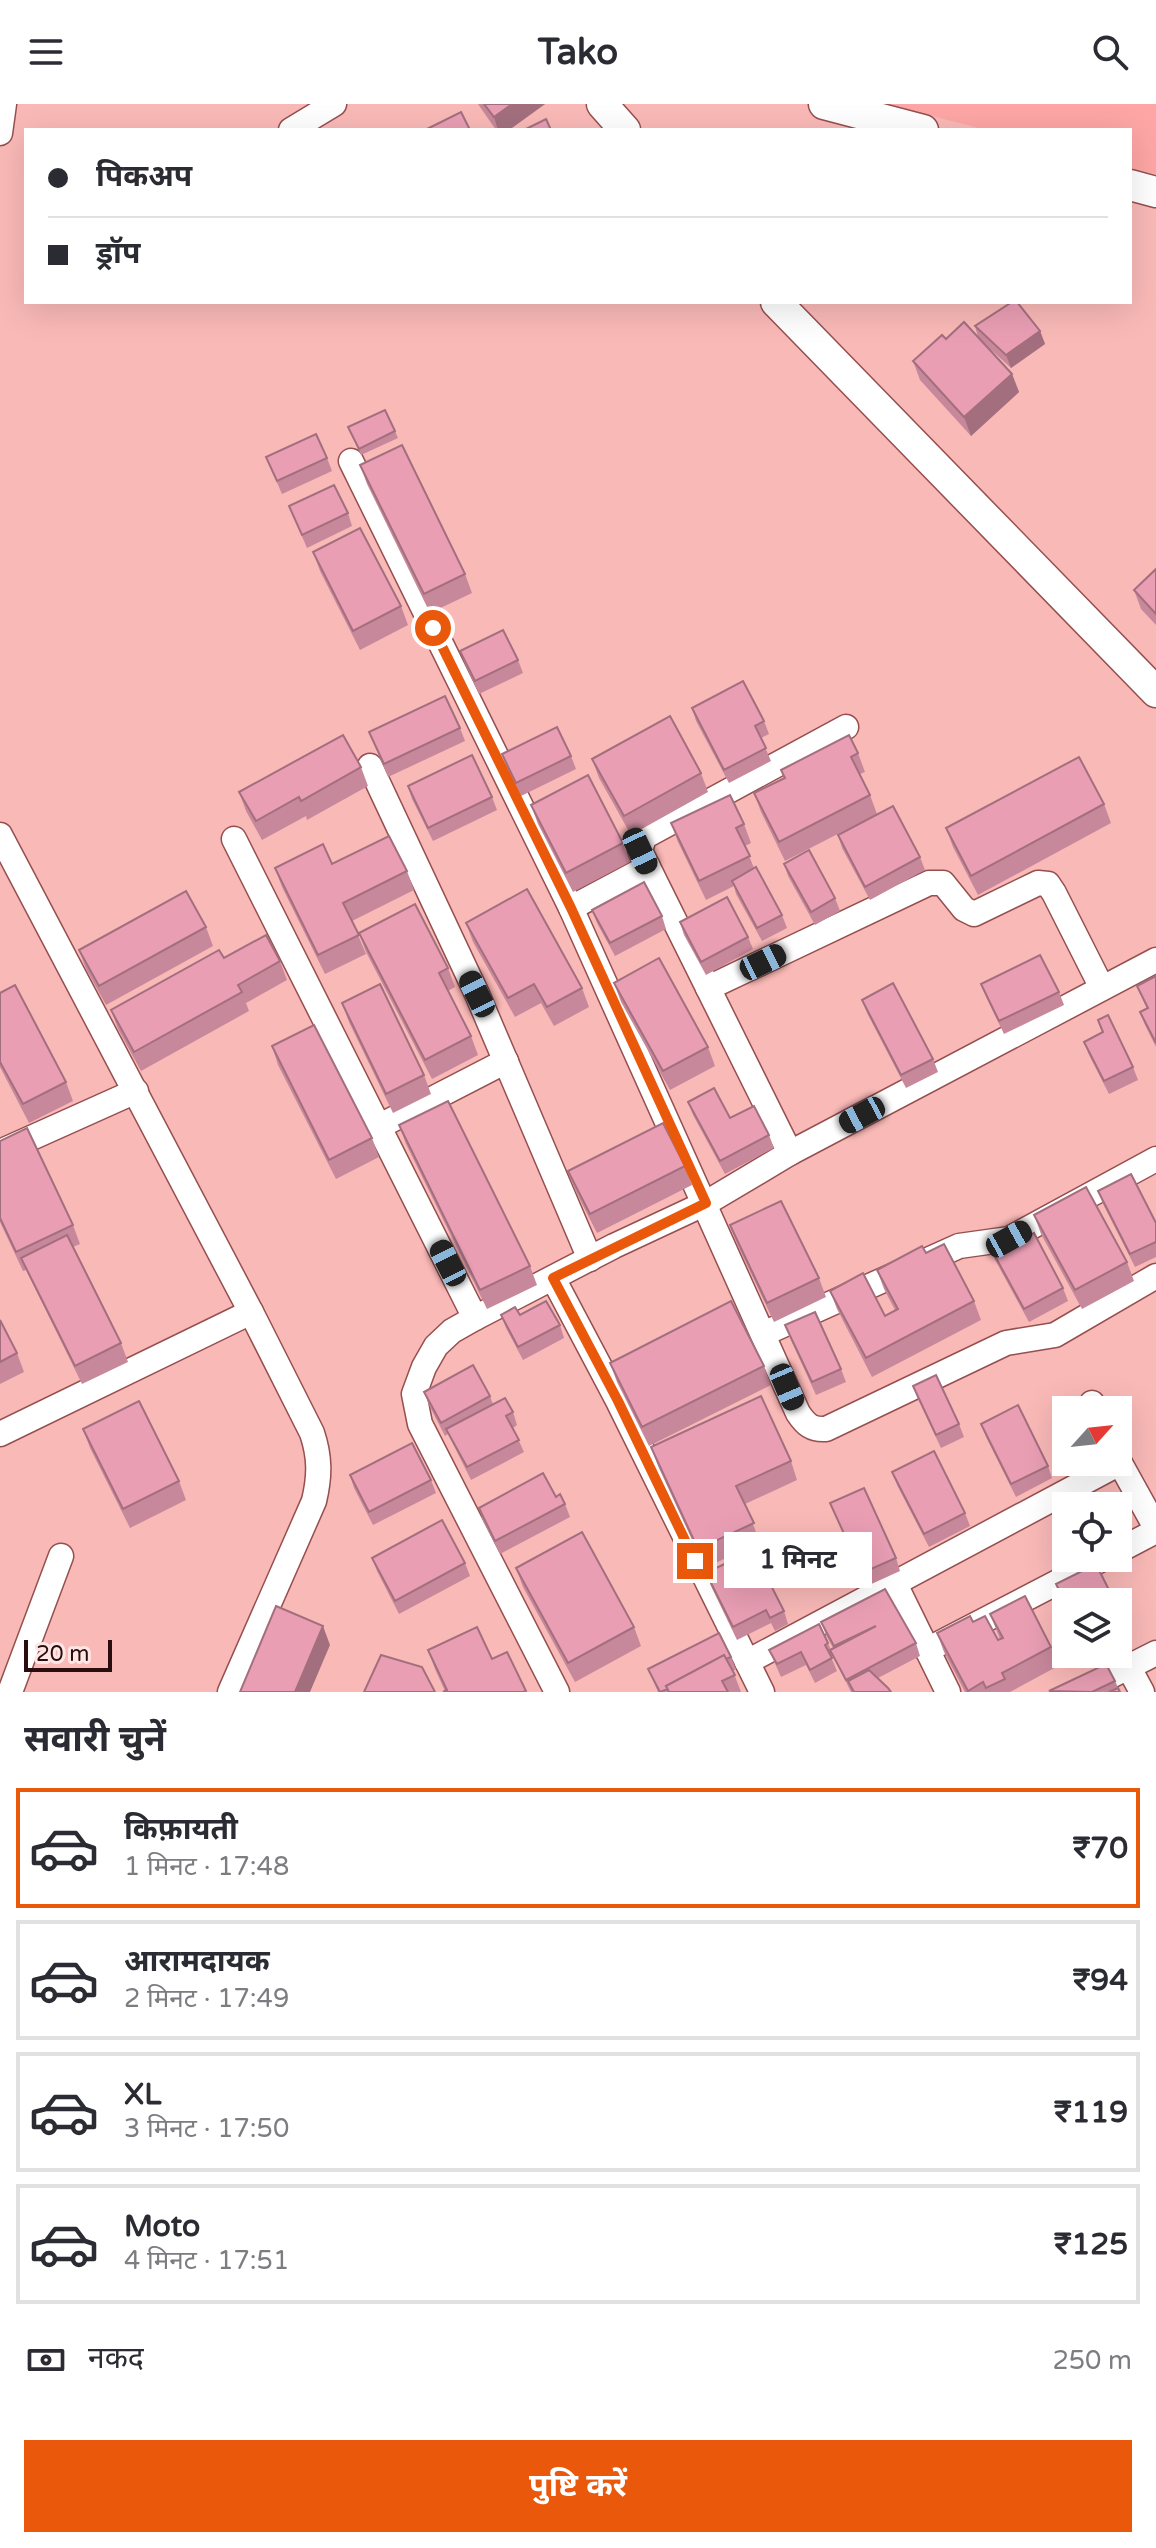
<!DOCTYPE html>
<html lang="hi">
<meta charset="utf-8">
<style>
body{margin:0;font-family:"Varela Round","Noto Sans Devanagari",sans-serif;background:#f7f7f7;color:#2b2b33;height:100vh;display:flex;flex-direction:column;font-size:30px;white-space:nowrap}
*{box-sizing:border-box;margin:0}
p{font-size:26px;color:#7c7c81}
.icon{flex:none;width:44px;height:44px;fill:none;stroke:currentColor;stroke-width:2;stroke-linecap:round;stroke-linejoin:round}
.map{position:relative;height:1588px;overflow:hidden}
.sheet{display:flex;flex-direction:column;background:#fff;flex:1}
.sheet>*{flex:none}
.guide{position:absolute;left:24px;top:24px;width:1108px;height:176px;border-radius:0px;box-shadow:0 8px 32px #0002;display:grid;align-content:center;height:176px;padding:0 24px;background:#fff}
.needle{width:52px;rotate:63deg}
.buttons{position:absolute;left:1052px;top:1292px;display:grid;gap:16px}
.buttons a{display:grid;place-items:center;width:80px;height:80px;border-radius:0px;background:#fff;box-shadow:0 8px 32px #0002;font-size:40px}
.scale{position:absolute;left:24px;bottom:20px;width:88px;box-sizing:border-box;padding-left:8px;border:4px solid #2a0e0f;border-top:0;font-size:22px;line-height:28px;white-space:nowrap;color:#2a0e0f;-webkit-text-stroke:6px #ffe6e4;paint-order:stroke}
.end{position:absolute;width:36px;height:36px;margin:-18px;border:10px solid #ea580c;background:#fff;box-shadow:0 0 0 4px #fff}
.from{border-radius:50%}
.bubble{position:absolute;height:56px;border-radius:0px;background:#fff;box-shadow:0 8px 32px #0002;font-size:26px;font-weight:700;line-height:56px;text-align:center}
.car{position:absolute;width:24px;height:48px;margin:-24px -12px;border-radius:10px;box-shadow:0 0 6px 2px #0007;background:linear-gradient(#222 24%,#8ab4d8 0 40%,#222 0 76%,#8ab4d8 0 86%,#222 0)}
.guide b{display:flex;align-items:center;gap:28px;height:76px;font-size:30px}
.guide b+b{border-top:2px solid #e1e1e2}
.guide i{width:20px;height:20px;background:#2b2b33}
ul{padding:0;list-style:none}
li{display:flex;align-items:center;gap:24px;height:120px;margin:0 16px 12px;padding:0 8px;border:4px solid #e1e1e2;border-radius:0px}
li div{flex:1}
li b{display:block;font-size:30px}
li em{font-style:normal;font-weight:700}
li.selected{border-color:#ea580c}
li>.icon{width:72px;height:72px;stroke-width:1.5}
h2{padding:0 24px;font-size:36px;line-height:96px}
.pay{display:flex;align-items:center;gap:20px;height:88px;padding:0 24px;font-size:30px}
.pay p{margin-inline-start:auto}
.action{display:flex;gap:16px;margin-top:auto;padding:16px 24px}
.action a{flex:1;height:92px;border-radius:0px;background:#ea580c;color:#fff;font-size:32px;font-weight:700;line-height:92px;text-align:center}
header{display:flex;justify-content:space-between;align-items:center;height:104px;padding:0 24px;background:#fff;font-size:36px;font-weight:700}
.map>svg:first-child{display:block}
.built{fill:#fda6a5}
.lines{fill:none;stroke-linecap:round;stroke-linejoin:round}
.minor-casing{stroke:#954f4f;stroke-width:27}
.tertiary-casing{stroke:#954f4f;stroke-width:33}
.minor{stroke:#fff;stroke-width:24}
.tertiary{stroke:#fff;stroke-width:30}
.wall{fill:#c8889b}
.shaded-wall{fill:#a36f7e}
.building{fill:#e99eb4;stroke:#a36f7e;stroke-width:2}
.route{stroke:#ea580c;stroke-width:10}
</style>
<header><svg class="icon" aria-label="menu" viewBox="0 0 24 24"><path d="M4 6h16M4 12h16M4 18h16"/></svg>Tako<svg class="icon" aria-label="search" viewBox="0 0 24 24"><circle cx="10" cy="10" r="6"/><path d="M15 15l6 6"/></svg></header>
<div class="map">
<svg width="1156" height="1588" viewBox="0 0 1156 1588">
<rect width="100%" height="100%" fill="#f9b9b7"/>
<polygon class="built" points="886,0 1156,0 1156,70 1130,64 1130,26 986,26"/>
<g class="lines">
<g class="minor-casing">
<g id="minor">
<polyline points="291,26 334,0"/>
<polyline points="0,29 4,0"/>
<path d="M351,357L571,804L798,1309C806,1321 812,1326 826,1325L1006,1239L1055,1231L1156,1172"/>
<polyline points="370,662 477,890 590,1155"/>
<polyline points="0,731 251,1208 0,1330"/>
<polyline points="234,735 475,1214 452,1227 436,1242 424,1263 414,1290 420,1320 557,1588"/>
<polyline points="571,804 648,763"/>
<polyline points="708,884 929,779 943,779 964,805 974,810 1038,779 1048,780 1054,789 1102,884"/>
<polyline points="378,1023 506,957"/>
<polyline points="0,1048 136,987"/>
<polyline points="790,1049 640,747 644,733 846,623"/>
<polyline points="553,1174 618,1297 762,1588"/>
<polyline points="475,1214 614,1142 706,1099 790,1049 1156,856"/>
<polyline points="763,1230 959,1142 1009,1135 1156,1055"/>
<polyline points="1092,1299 1096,1306"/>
<polyline points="1118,1447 1156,1427"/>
<polyline points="895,1480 948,1588"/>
<polyline points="927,1546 1104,1454"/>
<polyline points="747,1558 1120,1359 1156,1424"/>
<polyline points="1129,1564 1142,1588"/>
<polyline points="10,1588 61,1452"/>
<path d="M230,1588L314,1397C320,1372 320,1353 312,1329L251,1208"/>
<polyline points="1079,1588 1156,1549"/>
</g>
</g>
<g class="tertiary-casing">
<g id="tertiary">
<polyline points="602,0 625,26"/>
<polyline points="824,0 923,26"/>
<polyline points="1130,81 1156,88"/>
<polyline points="776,198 1156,588"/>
</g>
</g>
<use href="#minor" class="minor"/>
<use href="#tertiary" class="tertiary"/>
</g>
<g class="wall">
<polygon points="478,0 545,0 509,26 496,26"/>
<polygon points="975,222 1040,227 1045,240 1011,264 988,243 1012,270 1019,288 971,332 920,276 913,257 946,235 978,233"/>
<polygon points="348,323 395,327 398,334 361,351"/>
<polygon points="266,353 327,354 332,367 282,390"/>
<polygon points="360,361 465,470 472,489 430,509 367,380"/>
<polygon points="289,402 348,409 352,422 307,444"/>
<polygon points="313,448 401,502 408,521 360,546 320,467"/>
<polygon points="1156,465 1156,521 1141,505 1134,486"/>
<polygon points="460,547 518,556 523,569 479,590 465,560"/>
<polygon points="692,604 764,617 769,630 761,634 771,657 729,679 696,617"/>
<polygon points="460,624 465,637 388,673 369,628"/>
<polygon points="858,649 865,668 860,670 870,691 877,710 920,753 925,766 870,796 842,744 838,731 869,714 785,757 761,708 754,689 784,674 781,666"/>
<polygon points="502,650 571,652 576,665 521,692 506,662"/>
<polygon points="592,655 701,669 708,688 631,731 599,674"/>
<polygon points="361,663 368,682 307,716 306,712 262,736 246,707 239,688"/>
<polygon points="408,682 492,693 497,706 433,737 412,695"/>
<polygon points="1104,700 1111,719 978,791 953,743 946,724"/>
<polygon points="531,701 623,739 630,758 573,788 538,720"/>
<polygon points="671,719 744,720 751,739 745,742 754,764 782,811 787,824 762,837 736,790 734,782 706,796 678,738"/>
<polygon points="332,760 407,767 414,786 352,817 366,850 325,870 282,783 275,764"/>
<polygon points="784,760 835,794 840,807 815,821 788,772"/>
<polygon points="592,806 662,812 666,825 615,852 597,819"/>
<polygon points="680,818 748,833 753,845 706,871 684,831"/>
<polygon points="466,819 582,884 589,903 554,922 541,899 515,913 473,838"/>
<polygon points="206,823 213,842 106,901 86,865 79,846"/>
<polygon points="359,829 448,864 455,883 448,887 471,932 478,951 432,975 366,848"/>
<polygon points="224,854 280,857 287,876 246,899 249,907 141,967 118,925 111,906"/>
<polygon points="1156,872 1156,943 1145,921 1140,908 1147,905 1137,882"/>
<polygon points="614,879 708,943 715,962 670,986 621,898"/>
<polygon points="981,880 1059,888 1064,901 1004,930 986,893"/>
<polygon points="0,889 66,978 73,997 29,1019 0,963"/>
<polygon points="862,896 933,955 938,968 906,984 867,909"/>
<polygon points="342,899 424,971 431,990 393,1009 349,918"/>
<polygon points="1098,916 1133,963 1138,976 1109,990 1089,951 1084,938 1102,929"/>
<polygon points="272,942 372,1034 379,1053 336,1075 278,961"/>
<polygon points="688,998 769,1031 774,1044 725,1070 693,1011"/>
<polygon points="399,1021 530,1162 537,1181 487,1205 406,1040"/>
<polygon points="0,1037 73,1121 80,1140 73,1143 121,1239 128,1258 82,1280 26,1166 23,1167 0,1118"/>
<polygon points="685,1062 692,1081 597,1129 575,1086 568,1067"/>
<polygon points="1098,1087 1156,1119 1156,1153 1135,1163 1103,1100"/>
<polygon points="1034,1111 1127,1158 1134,1177 1082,1205 1041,1130"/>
<polygon points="730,1121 819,1174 826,1193 774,1218 737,1140"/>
<polygon points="989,1141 1063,1184 1068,1197 1029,1218 994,1154"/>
<polygon points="926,1149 974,1197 981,1216 872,1273 837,1205 830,1187 885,1212 895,1206 884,1185 877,1166"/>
<polygon points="501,1211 520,1211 560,1221 564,1234 523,1256 506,1224"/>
<polygon points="0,1216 17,1249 24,1268 0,1280"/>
<polygon points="785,1221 841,1265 846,1278 816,1291 790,1234"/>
<polygon points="610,1259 764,1262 771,1281 649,1342 617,1278"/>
<polygon points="913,1282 959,1320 964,1333 941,1344 918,1295"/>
<polygon points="424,1288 490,1292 493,1300 513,1308 517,1321 513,1324 524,1348 471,1376 448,1330 445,1332 429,1301"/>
<polygon points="981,1320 1048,1362 1052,1374 1016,1393 986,1333"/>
<polygon points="83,1325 179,1377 186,1396 130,1424 90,1344"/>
<polygon points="651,1343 791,1357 797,1376 745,1400 760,1438 705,1464 658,1362"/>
<polygon points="892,1368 965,1409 970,1422 929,1443 897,1381"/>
<polygon points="350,1371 431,1376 436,1389 373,1421 354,1384"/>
<polygon points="556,1393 565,1400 570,1413 500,1450 483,1417 479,1404"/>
<polygon points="830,1399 896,1454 900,1467 867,1482"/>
<polygon points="372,1454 465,1459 470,1472 399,1510 377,1467"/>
<polygon points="516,1464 634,1523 641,1542 575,1578 523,1483"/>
<polygon points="706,1469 784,1507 788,1520 775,1527 771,1519 737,1536 711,1482"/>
<polygon points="1118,1505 1130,1534 1118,1540"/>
<polygon points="990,1510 1051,1543 1058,1562 1010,1588 965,1588 944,1548 937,1529 998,1536 1000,1535"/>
<polygon points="821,1518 916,1539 920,1552 878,1574 891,1588 851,1588 833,1552 831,1553 837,1567 815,1579 806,1561 781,1573 769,1546 828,1539 831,1546 833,1544 826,1531"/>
<polygon points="428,1546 492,1555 507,1548 526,1588 443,1588 445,1587 435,1565"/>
<polygon points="731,1553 736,1565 733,1567 741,1588 658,1588 648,1565"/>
<polygon points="1115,1577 1120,1588 1049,1588"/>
</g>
<g class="shaded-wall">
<polygon points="512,0 545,0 509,26 498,26 494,13"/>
<polygon points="1040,227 1045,240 1011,264 1006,251"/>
<polygon points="1012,270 1019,288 971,332 964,313"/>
<polygon points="323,1522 330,1541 310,1588 295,1588"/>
</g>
<g class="building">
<polygon points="484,0 512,0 494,13"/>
<polygon points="461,8 470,26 425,26"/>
<polygon points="546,15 551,26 524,26"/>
<polygon points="1012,198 1017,198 1040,227 1006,251 975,222"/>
<polygon points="964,218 1012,270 964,313 913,257 942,231 946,235"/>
<polygon points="385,306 395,327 359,345 348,323"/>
<polygon points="316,330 327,354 277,377 266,353"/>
<polygon points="402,341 465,470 424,490 360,361"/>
<polygon points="334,381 348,409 302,431 289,402"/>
<polygon points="360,424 401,502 353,527 313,448"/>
<polygon points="1156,465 1156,510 1134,486"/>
<polygon points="503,526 518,556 475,577 460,547"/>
<polygon points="743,577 764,617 755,622 766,644 724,666 692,604"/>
<polygon points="445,592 460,624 384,660 369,628"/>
<polygon points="670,612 701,669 624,712 592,655"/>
<polygon points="557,623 571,652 516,679 502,650"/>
<polygon points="343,631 361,663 301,697 299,693 256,717 239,688"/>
<polygon points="849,631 858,649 851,653 870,691 779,738 754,689 785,674 781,666"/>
<polygon points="472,651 492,693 428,724 408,682"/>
<polygon points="1079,653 1104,700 971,772 946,724"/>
<polygon points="588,671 623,739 566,769 531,701"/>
<polygon points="730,691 744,720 736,724 750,752 699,777 671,719"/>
<polygon points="893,702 920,753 865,783 838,731"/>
<polygon points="389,732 407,767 343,799 359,831 318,851 275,764 323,740 332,760"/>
<polygon points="809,746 835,794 811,808 784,760"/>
<polygon points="756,763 782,811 757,824 732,777"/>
<polygon points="644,778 662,812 610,839 592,806"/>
<polygon points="527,785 582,884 547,903 534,880 508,894 466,819"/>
<polygon points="186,787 206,823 99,882 79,846"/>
<polygon points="727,793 748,833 701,858 680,818"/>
<polygon points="415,800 448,864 439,869 471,932 425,956 359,829"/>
<polygon points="266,831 280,857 238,881 242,888 134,948 111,906 219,846 224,854"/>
<polygon points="1040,851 1059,888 999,917 981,880"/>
<polygon points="659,854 708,943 663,967 614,879"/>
<polygon points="1156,872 1156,939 1140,908 1148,904 1137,882"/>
<polygon points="893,879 933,955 901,971 862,896"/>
<polygon points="380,880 424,971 386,990 342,899"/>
<polygon points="15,881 66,978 23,1000 0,958 0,889"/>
<polygon points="1108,911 1133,963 1104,977 1084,938 1103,928 1098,916"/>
<polygon points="314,921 372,1034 329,1056 272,942"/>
<polygon points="714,984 730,1014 754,1002 769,1031 720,1057 688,998"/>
<polygon points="448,997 530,1162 480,1186 399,1021"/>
<polygon points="663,1019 685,1062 590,1110 568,1067"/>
<polygon points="27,1024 73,1121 16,1148 0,1114 0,1037"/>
<polygon points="1131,1070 1156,1119 1156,1138 1130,1150 1098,1087"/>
<polygon points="1086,1083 1127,1158 1075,1186 1034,1111"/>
<polygon points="781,1097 819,1174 767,1199 730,1121"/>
<polygon points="1034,1129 1063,1184 1024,1205 989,1141 1005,1131 1011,1142"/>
<polygon points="67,1131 121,1239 75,1262 21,1154"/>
<polygon points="944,1140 974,1197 866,1254 830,1187 863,1169 885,1212 898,1205 877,1166 922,1142 926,1149"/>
<polygon points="546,1197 560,1221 518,1243 501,1211 515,1203 520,1211"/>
<polygon points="731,1197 764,1262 642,1323 610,1259"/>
<polygon points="815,1208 841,1265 812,1278 785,1221"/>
<polygon points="0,1216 17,1249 0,1258"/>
<polygon points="473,1261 490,1292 441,1319 424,1288"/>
<polygon points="936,1271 959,1320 936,1331 913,1282"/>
<polygon points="761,1292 791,1357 736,1382 754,1419 698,1445 651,1343"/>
<polygon points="505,1294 513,1308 506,1312 519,1336 467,1363 446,1325"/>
<polygon points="139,1297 179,1377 123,1405 83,1325"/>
<polygon points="1018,1301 1048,1362 1011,1380 981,1320"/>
<polygon points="412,1339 431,1376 369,1408 350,1371"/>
<polygon points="934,1347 965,1409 924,1430 892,1368"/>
<polygon points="543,1369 556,1393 560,1390 565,1400 495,1437 479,1404"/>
<polygon points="864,1384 896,1454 862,1469 830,1399"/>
<polygon points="442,1416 465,1459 395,1497 372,1454"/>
<polygon points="582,1428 634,1523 568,1559 516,1464"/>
<polygon points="753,1446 784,1507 770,1514 766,1506 733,1523 706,1469"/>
<polygon points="1096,1460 1115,1498 1066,1498 1066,1500 1056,1480"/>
<polygon points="885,1485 916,1539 846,1576 830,1546 876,1522 834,1542 821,1518"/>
<polygon points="1025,1492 1051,1543 1002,1569 1005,1575 986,1584 983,1578 968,1587 937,1529 970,1512 973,1518 985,1512 998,1536 1003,1534 990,1510"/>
<polygon points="276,1502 323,1522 295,1588 240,1588"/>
<polygon points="1118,1505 1126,1521 1118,1525"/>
<polygon points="819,1520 828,1539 825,1541 832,1554 810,1566 801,1548 777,1560 769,1546"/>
<polygon points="477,1523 492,1555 507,1548 526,1587 523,1588 443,1588 447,1586 428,1546"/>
<polygon points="719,1529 731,1553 726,1555 724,1551 666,1582 668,1585 660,1588 648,1565"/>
<polygon points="381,1551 422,1563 435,1588 364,1588"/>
<polygon points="724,1551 735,1571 722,1577 728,1588 669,1588 666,1582"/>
<polygon points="1106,1560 1115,1577 1092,1588 1049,1587"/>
<polygon points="869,1566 888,1584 891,1588 854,1588 848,1577"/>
<polygon points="1118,1584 1120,1588 1109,1588"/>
</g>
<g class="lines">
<polyline class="route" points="433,524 571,804 706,1099 553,1174 618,1297 695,1457"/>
</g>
</svg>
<div class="buttons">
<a><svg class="needle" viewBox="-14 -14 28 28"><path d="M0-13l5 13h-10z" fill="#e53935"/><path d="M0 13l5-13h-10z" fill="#7c7c81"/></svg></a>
<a><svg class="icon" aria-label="locate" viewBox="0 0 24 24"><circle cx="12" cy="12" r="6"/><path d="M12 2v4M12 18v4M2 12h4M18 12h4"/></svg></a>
<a><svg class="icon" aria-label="layers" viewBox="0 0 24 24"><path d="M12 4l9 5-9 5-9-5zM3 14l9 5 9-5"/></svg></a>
</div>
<div class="scale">20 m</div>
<i class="end from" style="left:433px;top:524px"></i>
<i class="end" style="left:695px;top:1457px"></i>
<div class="bubble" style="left:724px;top:1428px;width:148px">1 मिनट</div>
<i class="car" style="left:640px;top:747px;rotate:155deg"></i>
<i class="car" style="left:763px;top:858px;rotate:64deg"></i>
<i class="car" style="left:477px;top:890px;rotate:334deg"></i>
<i class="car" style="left:862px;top:1011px;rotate:242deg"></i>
<i class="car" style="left:1009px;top:1135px;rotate:61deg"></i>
<i class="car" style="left:448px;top:1159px;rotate:333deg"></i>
<i class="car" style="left:787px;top:1283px;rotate:157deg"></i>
<div class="guide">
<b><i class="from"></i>पिकअप</b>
<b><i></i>ड्रॉप</b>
</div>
</div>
<section class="sheet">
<h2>सवारी चुनें</h2>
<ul>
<li class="selected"><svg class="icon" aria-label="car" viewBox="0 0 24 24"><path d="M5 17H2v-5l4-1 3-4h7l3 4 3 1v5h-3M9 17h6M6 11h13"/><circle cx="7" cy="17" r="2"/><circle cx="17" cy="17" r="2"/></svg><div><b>किफ़ायती</b><p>1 मिनट · 17:48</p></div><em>₹70</em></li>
<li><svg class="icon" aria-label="car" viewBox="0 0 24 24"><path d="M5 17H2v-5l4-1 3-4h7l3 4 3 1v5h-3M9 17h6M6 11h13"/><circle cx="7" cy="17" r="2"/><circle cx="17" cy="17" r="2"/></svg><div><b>आरामदायक</b><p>2 मिनट · 17:49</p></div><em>₹94</em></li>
<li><svg class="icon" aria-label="car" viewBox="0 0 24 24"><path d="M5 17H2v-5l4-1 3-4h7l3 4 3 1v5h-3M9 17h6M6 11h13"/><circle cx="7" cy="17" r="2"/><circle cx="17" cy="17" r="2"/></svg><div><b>XL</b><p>3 मिनट · 17:50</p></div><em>₹119</em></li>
<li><svg class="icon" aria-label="car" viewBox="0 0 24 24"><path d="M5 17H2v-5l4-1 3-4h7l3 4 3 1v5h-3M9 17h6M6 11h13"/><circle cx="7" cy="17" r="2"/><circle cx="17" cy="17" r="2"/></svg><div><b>Moto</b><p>4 मिनट · 17:51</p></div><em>₹125</em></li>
</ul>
<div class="pay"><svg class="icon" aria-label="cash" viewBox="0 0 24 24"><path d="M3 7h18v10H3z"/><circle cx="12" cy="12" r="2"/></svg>नकद<p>250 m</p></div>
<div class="action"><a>पुष्टि करें</a></div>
</section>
